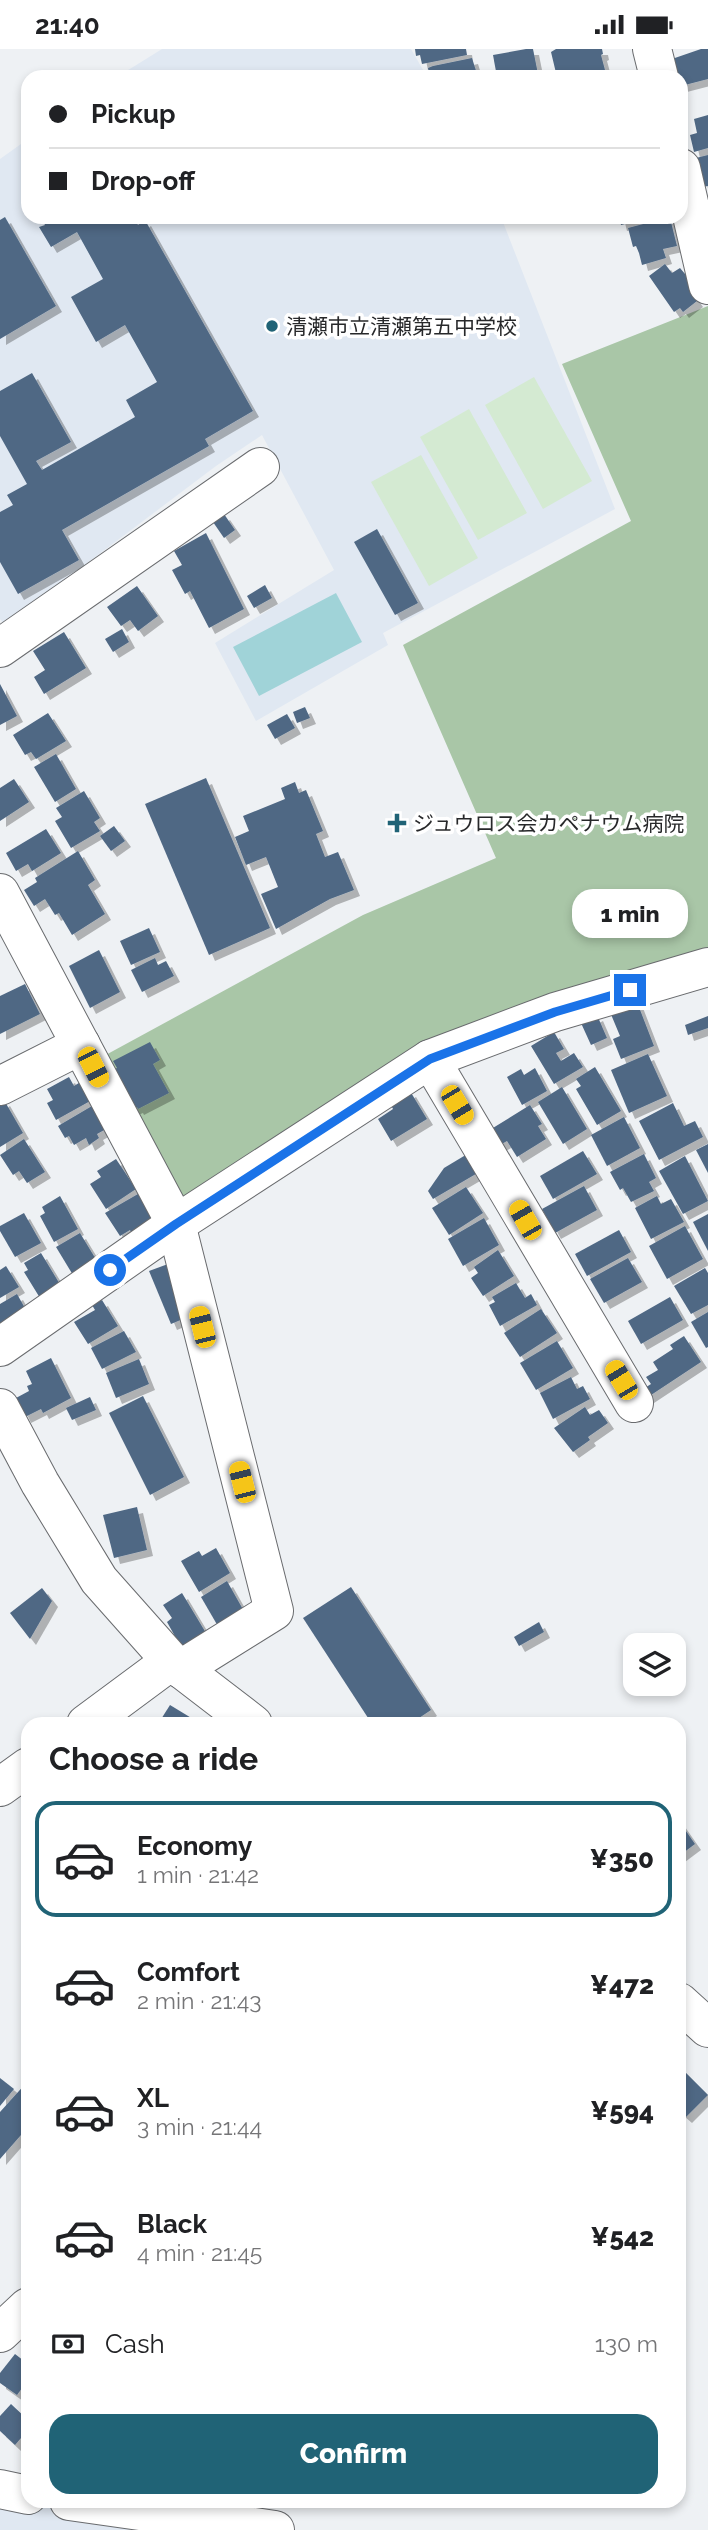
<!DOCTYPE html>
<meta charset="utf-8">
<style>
body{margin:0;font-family:Raleway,"Noto Sans JP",sans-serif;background:#f2f2f2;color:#202124;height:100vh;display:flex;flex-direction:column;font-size:26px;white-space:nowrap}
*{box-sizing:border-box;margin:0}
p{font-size:23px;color:#757577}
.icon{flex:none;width:38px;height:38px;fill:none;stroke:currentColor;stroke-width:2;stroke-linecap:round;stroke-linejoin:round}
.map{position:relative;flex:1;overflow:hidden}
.sheet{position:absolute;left:21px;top:1668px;width:665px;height:791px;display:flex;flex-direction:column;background:#fff;border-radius:21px;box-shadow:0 4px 10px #0003}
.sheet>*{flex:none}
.guide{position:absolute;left:21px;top:21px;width:667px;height:154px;border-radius:21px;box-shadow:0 4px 10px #0003;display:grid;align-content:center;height:154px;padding:0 28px;background:#fff}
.tools{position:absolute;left:623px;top:1584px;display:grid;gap:14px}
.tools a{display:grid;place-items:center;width:63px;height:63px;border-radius:14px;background:#fff;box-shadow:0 4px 10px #0003;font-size:35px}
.end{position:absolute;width:32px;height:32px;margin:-16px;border:9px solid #1a73e8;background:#fff;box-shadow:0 0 0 4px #fff}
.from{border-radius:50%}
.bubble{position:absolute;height:49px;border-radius:21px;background:#fff;box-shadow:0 4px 10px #0003;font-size:23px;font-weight:800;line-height:49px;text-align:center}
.car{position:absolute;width:21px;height:42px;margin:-21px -10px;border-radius:9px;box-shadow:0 0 5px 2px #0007;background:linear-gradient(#f5c518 24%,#345 0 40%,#f5c518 0 76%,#345 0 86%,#f5c518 0)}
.guide b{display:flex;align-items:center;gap:24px;height:66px;font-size:26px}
.guide b+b{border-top:2px solid #e0e0e0}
.guide i{width:18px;height:18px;background:#202124}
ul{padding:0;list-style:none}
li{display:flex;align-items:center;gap:21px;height:116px;margin:0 14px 10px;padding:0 14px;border:4px solid transparent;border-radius:21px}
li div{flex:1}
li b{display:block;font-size:26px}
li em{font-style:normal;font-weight:800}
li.selected{border-color:#206376}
li>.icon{width:63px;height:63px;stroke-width:1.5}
h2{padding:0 28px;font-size:32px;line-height:84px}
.pay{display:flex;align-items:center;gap:18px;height:77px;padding:0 28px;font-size:26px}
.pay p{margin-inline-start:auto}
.button{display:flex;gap:14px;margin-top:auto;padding:14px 28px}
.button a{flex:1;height:80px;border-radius:21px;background:#206376;color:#fff;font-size:28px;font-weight:800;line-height:80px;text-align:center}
.status{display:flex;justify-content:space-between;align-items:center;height:49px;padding:0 35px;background:#fff;direction:ltr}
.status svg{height:19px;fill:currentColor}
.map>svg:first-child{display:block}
.built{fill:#e0e8f2}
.green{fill:#d4ead2}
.forest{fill:#a9c6a7}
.water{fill:#a0d3d8}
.building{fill:#4f6884;filter:url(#shadow)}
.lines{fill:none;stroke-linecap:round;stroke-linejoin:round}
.minor-casing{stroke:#696b6e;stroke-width:40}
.minor{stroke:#fff;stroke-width:38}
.route{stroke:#1a73e8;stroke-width:9}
.poi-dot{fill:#206376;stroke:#fff;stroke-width:2.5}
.labels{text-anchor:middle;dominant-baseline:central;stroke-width:7;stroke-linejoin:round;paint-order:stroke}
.poi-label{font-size:21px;fill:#27282a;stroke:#fff;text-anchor:start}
</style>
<div class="status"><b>21:40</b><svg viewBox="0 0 49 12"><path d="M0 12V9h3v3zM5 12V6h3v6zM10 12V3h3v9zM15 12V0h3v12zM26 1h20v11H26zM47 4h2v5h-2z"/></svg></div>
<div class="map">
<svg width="708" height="2481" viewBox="0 0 708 2481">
<defs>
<filter id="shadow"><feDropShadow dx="6" dy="6" stdDeviation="0" flood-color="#0004"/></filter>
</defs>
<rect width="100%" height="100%" fill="#eef1f4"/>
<g class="built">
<polygon points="162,0 411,0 427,28 117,28"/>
<polygon points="28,90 28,168 501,168 615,460 383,584 388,596 256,672 215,594 334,521 262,386 216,417 5,576 0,570 0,110"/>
<polygon points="0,2443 28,2452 55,2452 230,2481 0,2481"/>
</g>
<g class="green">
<polygon points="534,328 592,432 543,460 485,356"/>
<polygon points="469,360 527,464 478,491 420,388"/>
<polygon points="421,406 478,509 429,537 371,433"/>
</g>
<polygon class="forest" points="708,257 708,907 531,958 180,1161 102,1008 363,866 496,809 403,596 631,472 562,315"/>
<polygon class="water" points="336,544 362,593 259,647 233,598"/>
<g class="building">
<polygon points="415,0 466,0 467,6 422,15 420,6 416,7"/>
<polygon points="526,0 533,0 538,25 497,28 493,6"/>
<polygon points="556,0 602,0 603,5 601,6 605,21 579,28 563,28 562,23 556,24 551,3"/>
<polygon points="701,0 708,0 708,30 681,37 681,28 678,28 669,11"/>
<polygon points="472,9 478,28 430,28 428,19 433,17"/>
<polygon points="708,66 708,99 694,103 690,86 697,84 694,70"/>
<polygon points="708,106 708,137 703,138 696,109"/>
<polygon points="5,168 56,257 0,290 0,171"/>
<polygon points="40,168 133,168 138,176 145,171 253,362 205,390 209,397 62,481 79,511 18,545 0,513 0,463 13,456 7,446 27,435 0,387 0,342 32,324 71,393 36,412 42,421 135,368 126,351 157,333 125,276 96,293 71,248 103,230 77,183 51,198 39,178 45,176"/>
<polygon points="619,168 650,168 650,169 621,176"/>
<polygon points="666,169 670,169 677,197 663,200 666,209 642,216 639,204 636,197 633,198 628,179"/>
<polygon points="665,215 672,224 680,219 696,238 690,242 697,252 683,263 680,259 674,263 649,227"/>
<polygon points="224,465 235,481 224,489 213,473"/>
<polygon points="377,480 418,554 395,566 354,493"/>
<polygon points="206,484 244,560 209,579 190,542 185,545 172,521 182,516 174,502"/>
<polygon points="265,536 272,549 254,559 247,547"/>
<polygon points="137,537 158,567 138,582 130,571 121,577 107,558"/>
<polygon points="122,580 129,593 113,603 105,590"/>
<polygon points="64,583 86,619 44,645 34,628 45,621 33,602"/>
<polygon points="0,635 17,667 0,676"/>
<polygon points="305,658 310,669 297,674 293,663"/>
<polygon points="48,664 66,692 36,710 31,703 25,706 13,686"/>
<polygon points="287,665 295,679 275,690 267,676"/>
<polygon points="56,705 76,740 55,753 34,718"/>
<polygon points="206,729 270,879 209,906 145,755"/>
<polygon points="14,730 29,753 0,772 0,739"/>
<polygon points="295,733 299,744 306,741 323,782 316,785 325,808 338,803 354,841 330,850 276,880 261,845 278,838 266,808 246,816 235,788 249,782 243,767 285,750 281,739"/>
<polygon points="84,742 100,769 94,773 100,782 71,799 55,772 62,768 56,759"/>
<polygon points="114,777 125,792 111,802 100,787"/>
<polygon points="46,780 61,804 32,822 28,815 16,822 6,804"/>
<polygon points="78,802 95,831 88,836 105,865 72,886 59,864 55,866 45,850 34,857 24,841 37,833 35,829"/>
<polygon points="149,879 160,903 131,916 120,892"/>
<polygon points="99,901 120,943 90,959 69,917"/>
<polygon points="155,909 158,916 166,912 174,927 142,943 131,921"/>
<polygon points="25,935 40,965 0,985 0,947"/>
<polygon points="637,953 654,997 621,1010 613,990 620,987 610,963"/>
<polygon points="597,966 607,989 591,996 581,974"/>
<polygon points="708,967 708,979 688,986 685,976"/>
<polygon points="554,983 564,1000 556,1004 561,1012 574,1004 583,1018 554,1035 531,997"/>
<polygon points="150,993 160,1011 153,1015 169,1044 138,1060 137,1058 130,1061 110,1022 117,1019 113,1012"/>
<polygon points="648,1005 667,1047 629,1064 611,1021"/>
<polygon points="595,1018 621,1062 597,1076 576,1040 581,1037 576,1030"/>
<polygon points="535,1019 547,1042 522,1056 507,1028 521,1020 524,1026"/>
<polygon points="69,1028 74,1037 82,1032 92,1051 56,1071 47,1054 53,1051 47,1040"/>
<polygon points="562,1038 587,1080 563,1095 538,1053"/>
<polygon points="410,1042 427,1070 391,1092 378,1070 393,1060 390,1054"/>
<polygon points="4,1051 23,1084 0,1098 0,1054"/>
<polygon points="673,1054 684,1077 695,1072 703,1088 659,1111 639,1072"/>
<polygon points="530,1056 542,1075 538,1077 546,1090 517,1108 507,1092 498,1097 488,1082"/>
<polygon points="92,1057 106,1080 97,1085 99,1089 89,1096 86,1089 74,1096 69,1087 65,1089 58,1077"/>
<polygon points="624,1068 640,1099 607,1117 591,1086"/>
<polygon points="24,1090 45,1123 27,1134 19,1122 13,1126 0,1106"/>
<polygon points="708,1095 708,1124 696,1101"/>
<polygon points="583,1102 597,1125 553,1150 540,1127"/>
<polygon points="469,1104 481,1122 433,1150 428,1142 444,1119"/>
<polygon points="644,1105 656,1129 649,1133 654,1142 631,1153 623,1139 620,1141 610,1123"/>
<polygon points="685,1107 708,1152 683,1165 659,1122"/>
<polygon points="116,1110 136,1140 106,1160 90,1135 101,1128 97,1122"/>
<polygon points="584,1137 597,1161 555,1184 542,1160"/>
<polygon points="466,1138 483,1164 449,1186 432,1159"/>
<polygon points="138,1145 155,1175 133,1187 130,1181 120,1187 105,1164"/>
<polygon points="60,1147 78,1180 54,1193 40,1167 45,1164 42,1158"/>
<polygon points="657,1147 661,1155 671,1150 684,1173 651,1190 635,1159"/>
<polygon points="24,1164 41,1194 15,1208 0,1182 0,1177"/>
<polygon points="708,1165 708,1202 693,1173"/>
<polygon points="484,1169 499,1196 463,1217 448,1190"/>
<polygon points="685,1177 703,1210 667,1230 649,1197"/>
<polygon points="619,1181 631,1203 587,1227 575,1205"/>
<polygon points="80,1184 100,1217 76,1231 56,1198"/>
<polygon points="498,1201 514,1227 483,1247 471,1229 478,1224 474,1218"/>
<polygon points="41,1204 61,1237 40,1249 24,1223 28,1221 24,1214"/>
<polygon points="628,1209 642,1233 604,1254 590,1230"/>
<polygon points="168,1215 190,1267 171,1275 149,1222"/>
<polygon points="6,1217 19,1238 0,1249 0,1221"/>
<polygon points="705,1219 708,1224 708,1256 691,1265 674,1237"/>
<polygon points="516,1234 525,1249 531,1245 537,1256 500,1277 489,1256 495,1253 492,1248"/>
<polygon points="17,1245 30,1268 0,1285 0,1255"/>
<polygon points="670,1248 683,1271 641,1295 628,1272"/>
<polygon points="102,1251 118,1277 88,1295 74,1273 95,1261 92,1256"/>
<polygon points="541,1260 557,1284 520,1308 504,1284"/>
<polygon points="708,1263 708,1298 706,1299 691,1273"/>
<polygon points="124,1282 136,1303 102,1320 91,1299"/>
<polygon points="684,1287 701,1313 645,1350 640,1342 651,1335 646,1328 658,1321 653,1313 673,1300 670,1296"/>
<polygon points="557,1292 573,1319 536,1341 520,1314"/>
<polygon points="51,1309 71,1349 43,1364 41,1360 25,1368 16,1349 29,1342 27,1337 32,1335 26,1322"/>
<polygon points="139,1310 149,1335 116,1349 106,1324"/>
<polygon points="571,1328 577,1340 583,1337 590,1350 553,1370 540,1344"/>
<polygon points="143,1347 184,1428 150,1446 109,1364"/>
<polygon points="90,1348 96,1361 72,1371 66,1359"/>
<polygon points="585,1358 590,1366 599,1361 608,1374 588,1388 590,1391 573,1403 554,1379"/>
<polygon points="137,1458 147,1501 114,1509 103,1466"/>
<polygon points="216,1499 230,1524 199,1543 181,1512 199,1502 202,1507"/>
<polygon points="227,1532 245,1564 219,1579 201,1548"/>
<polygon points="351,1538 431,1661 410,1675 372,1675 303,1569"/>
<polygon points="42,1539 52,1552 30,1590 10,1564"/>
<polygon points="182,1544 206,1584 181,1598 167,1573 172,1569 163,1556"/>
<polygon points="539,1573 544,1583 519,1597 514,1588"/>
<polygon points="170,1656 193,1670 190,1675 158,1675"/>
<polygon points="679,1772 695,1795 679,1807"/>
<polygon points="679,2017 708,2046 686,2068 679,2062"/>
<polygon points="0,2029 14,2040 0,2057"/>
<polygon points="28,2032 28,2093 21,2086 0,2110 0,2063"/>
<polygon points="15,2305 28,2315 28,2331 17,2346 0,2334 0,2324"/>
<polygon points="11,2355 28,2371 28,2381 15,2396 0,2382 0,2367"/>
</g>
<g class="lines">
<g class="minor-casing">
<g id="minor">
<polyline points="652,0 659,28"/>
<polyline points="681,119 708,236"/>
<polyline points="0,599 260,418"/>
<polyline points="0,844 176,1175 274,1562 181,1620"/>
<polyline points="430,1010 634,1354"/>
<polyline points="0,1037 81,996"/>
<polyline points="0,1298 176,1175 430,1010 555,963 708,918"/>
<polyline points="0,1359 40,1434 99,1531 171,1612 253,1675"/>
<polyline points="86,1675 171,1612"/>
<polyline points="0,1738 28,1718"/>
<polyline points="679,1953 708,1979"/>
<polyline points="0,2284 28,2258"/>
<polyline points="0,2440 28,2446"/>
<polyline points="69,2452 275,2481"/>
</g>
</g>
<use href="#minor" class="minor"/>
</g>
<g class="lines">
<polyline class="route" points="110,1221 176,1175 430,1010 555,963 630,941"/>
</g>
<g class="poi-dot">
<circle cx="272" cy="277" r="7"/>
<path d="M393.5 763.5h7v7h7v7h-7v7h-7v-7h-7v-7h7z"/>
</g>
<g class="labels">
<g class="poi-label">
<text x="286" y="277">清瀬市立清瀬第五中学校</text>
<text x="413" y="774">ジュウロス会カペナウム病院</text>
</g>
</g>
</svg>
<div class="tools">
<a><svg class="icon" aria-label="layers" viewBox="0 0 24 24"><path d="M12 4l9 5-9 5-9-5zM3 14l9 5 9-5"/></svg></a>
</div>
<i class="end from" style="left:110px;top:1221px"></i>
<i class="end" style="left:630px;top:941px"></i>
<div class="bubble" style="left:572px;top:840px;width:116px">1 min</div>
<i class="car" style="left:93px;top:1018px;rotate:153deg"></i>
<i class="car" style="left:457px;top:1056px;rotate:149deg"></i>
<i class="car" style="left:525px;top:1171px;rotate:330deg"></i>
<i class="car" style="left:202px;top:1278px;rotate:346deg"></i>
<i class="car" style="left:621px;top:1331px;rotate:329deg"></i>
<i class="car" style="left:242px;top:1433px;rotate:346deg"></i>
<div class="guide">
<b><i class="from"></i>Pickup</b>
<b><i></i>Drop-off</b>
</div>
<section class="sheet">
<h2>Choose a ride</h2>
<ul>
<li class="selected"><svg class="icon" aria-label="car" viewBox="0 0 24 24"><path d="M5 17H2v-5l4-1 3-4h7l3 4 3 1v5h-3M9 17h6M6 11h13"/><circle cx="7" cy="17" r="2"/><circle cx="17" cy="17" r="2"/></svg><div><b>Economy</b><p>1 min · 21:42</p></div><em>¥350</em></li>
<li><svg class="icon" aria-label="car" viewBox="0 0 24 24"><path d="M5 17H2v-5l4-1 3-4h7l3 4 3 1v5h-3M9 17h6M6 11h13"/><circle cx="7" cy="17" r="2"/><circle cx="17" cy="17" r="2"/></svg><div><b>Comfort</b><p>2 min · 21:43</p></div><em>¥472</em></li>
<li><svg class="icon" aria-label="car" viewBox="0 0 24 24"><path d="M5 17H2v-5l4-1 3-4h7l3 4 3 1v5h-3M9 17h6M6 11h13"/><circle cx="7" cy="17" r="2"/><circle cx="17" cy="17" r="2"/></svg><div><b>XL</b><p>3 min · 21:44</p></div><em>¥594</em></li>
<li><svg class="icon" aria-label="car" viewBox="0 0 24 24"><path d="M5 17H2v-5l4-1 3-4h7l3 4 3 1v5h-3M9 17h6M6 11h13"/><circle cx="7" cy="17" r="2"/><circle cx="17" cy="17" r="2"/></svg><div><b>Black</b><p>4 min · 21:45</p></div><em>¥542</em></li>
</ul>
<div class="pay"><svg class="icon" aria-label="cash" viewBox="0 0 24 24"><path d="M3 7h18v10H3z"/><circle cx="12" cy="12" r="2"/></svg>Cash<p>130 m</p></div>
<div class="button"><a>Confirm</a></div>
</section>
</div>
